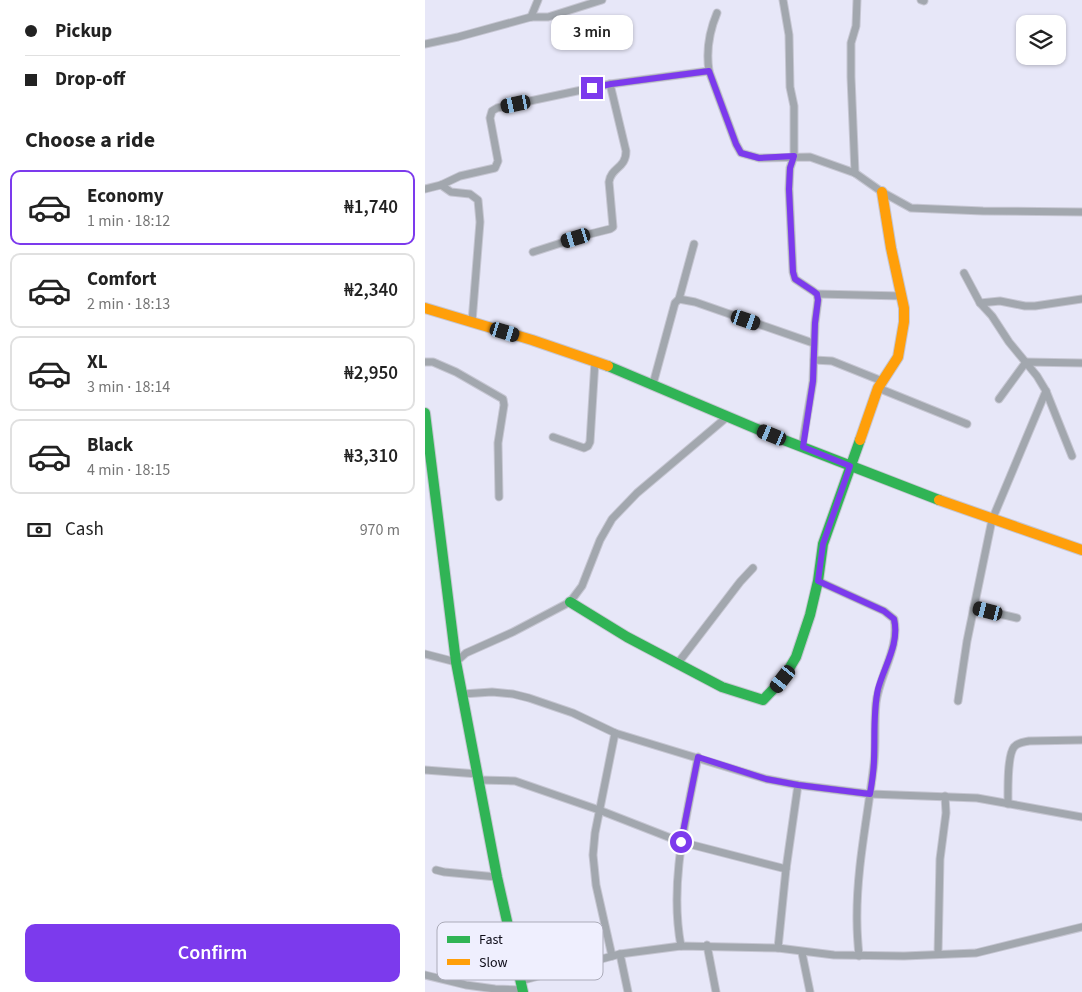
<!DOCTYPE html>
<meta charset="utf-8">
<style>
body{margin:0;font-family:"Source Sans 3",sans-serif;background:#f2f2f2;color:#222;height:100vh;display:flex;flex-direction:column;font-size:19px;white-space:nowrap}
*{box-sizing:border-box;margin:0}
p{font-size:16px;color:#767676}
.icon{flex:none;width:28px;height:28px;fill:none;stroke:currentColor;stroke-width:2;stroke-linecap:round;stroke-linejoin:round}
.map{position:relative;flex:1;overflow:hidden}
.drawer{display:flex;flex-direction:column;background:#fff;width:425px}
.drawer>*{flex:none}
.banner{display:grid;align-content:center;height:110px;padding:0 25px;background:#fff}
.tools{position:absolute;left:591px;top:15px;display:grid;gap:10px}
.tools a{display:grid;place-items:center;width:50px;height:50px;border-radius:10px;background:#fff;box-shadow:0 1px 4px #0004;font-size:25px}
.end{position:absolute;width:22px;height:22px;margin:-11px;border:6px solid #7c3aed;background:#fff;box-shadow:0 0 0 2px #fff}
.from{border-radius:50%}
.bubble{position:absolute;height:35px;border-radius:10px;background:#fff;box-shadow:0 1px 4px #0004;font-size:16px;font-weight:600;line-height:35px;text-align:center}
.car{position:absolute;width:15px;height:30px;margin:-15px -8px;border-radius:6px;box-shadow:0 0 4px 1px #0007;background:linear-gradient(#222 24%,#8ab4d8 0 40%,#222 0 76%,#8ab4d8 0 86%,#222 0)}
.banner b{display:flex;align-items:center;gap:18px;height:48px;font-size:19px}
.banner b+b{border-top:1px solid #e0e0e0}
.banner i{width:12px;height:12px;background:#222}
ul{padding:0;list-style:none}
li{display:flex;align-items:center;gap:15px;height:75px;margin:0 10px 8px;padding:0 15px;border:2px solid #e0e0e0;border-radius:10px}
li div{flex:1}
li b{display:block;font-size:19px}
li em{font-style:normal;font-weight:600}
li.selected{border-color:#7c3aed}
li>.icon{width:45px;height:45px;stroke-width:1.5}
h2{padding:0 25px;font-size:22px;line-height:60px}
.pay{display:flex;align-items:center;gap:12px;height:55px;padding:0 25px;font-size:19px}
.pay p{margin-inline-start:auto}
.primary-button{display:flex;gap:10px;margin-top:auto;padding:10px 25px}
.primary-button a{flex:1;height:58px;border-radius:10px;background:#7c3aed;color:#fff;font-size:20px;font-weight:600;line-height:58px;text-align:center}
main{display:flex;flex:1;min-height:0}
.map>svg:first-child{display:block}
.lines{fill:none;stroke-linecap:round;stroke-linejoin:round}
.street-casing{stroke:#c6c6d2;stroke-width:9}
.fast-casing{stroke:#c6c6d2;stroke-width:12}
.slow-casing{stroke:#c6c6d2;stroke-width:12}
.street{stroke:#a2a7ae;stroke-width:7}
.fast{stroke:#30b455;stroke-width:10}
.slow{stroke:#ff9f0a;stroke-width:10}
.route{stroke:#7c3aed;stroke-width:6}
.key{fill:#efeffe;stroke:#ababb9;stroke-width:1}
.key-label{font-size:14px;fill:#0d0c18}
</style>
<main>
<section class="drawer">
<div class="banner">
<b><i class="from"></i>Pickup</b>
<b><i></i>Drop-off</b>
</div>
<h2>Choose a ride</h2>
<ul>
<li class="selected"><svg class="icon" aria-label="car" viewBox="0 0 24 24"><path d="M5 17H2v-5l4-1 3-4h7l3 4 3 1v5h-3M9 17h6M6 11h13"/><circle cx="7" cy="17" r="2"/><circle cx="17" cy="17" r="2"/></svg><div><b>Economy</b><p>1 min · 18:12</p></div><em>₦1,740</em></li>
<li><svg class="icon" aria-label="car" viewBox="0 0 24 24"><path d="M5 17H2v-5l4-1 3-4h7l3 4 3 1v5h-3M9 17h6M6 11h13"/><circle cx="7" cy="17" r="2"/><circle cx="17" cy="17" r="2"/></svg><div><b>Comfort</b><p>2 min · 18:13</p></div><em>₦2,340</em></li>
<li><svg class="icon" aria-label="car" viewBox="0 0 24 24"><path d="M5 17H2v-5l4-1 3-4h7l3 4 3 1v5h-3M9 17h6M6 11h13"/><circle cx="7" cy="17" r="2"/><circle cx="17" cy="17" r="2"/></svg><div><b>XL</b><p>3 min · 18:14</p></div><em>₦2,950</em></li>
<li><svg class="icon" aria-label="car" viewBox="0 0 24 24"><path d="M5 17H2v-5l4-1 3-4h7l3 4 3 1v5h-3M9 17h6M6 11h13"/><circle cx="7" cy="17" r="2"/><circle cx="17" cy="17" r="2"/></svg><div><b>Black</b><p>4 min · 18:15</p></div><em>₦3,310</em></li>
</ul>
<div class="pay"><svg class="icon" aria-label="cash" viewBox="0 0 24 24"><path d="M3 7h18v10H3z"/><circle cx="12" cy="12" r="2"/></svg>Cash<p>970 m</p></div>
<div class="primary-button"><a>Confirm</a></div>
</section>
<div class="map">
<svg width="657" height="992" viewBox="0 0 657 992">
<rect width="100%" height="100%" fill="#e7e7f8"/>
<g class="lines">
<g class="street-casing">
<g id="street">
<polyline points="358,0 364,35 365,87 369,106 369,156 365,168 364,189 368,272 370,279 388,291 392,294 393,300 390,323 388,381 377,447"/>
<polyline points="496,0 499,1"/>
<path d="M292,13C284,32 281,51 284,71L311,144L316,153L334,158L385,157L430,173L457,192L486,208L558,211L657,212"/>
<polyline points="106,17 113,0"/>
<polyline points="0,44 33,37 106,17 123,17 177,0"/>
<polyline points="430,173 426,77 426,43 431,26 432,0"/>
<polyline points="16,185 26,192 45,194 53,200 55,222 47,322"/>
<polyline points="0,189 16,185 35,176 70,168 73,161 65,118 67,111 72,108 185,84 284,71"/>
<path d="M108,252L161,235L185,229L188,227L184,182C186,167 201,169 201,151L185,84"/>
<polyline points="539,273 555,303 567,316 584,342 612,376 621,391 647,456"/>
<polyline points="392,294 477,296"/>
<polyline points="254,299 270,302 388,343"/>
<polyline points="555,303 575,301 600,306 610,306 657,299"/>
<polyline points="389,360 407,361 457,381"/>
<polyline points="0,362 8,362 31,372 78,399 79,405 73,443 74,497"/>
<polyline points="228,384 250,303 254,299 269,244"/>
<polyline points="453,388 542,424"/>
<polyline points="574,399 601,362 657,363"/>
<polyline points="128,437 159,448 163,446 165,442 170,361"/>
<path d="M393,581L459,611L469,619C475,648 454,675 451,703C449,723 451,743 449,763C443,816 431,869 432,922C432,933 433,945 434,956"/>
<polyline points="549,608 592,618"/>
<polyline points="0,654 31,662 41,653 88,632 145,602 157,586 175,540 187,519 212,493 302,417"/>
<polyline points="253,663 315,582 328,568"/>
<polyline points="38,694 67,692 88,694 104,698 148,713 190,733 341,779 373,785 445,794 552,798 657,817"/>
<polyline points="533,701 542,641 567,520 621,391"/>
<polyline points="0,770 53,774"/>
<polyline points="54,780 90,781 174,810 256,842 361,869"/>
<path d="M583,804C583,791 582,756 589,747C593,742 599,742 604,741L657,740"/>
<polyline points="11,870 19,872 72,877"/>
<polyline points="282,945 291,992"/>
<path d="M256,946C244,883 261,819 273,757"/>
<polyline points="353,948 361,869 373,785"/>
<polyline points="377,953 385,992"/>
<polyline points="195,954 203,992"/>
<polyline points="513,954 515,859 521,813 520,796"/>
<polyline points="187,956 171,885 168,855 170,833 190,733"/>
<polyline points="0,975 41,985 70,989 97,990"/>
<polyline points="95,981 195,954 256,946 353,948 409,955 479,956 551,953 657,927"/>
</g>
</g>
<g class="fast-casing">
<g id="fast">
<polyline points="183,366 346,435 514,500"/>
<polyline points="0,413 31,662 72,877 98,992"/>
<polyline points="145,602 202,637 297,687 338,700 358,679 371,657 385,615 393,581 398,544 435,440"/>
</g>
</g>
<g class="slow-casing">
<g id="slow">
<polyline points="0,308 107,340 183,366"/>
<polyline points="435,440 453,388 473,357 479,322 479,308 466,248 457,192"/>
<polyline points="514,500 657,550"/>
</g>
</g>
<use href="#street" class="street"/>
<use href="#fast" class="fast"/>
<use href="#slow" class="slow"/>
</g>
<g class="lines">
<path class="route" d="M167,88L186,84L284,71L311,144L316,153L334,158L369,156L365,168L364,189L368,272L370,279L388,291L392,294L393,300L390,323L388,381L378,447L425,466L398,544L393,581L459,611L469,619C475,644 459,666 453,689C448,712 450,736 449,759C449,771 447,782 445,794L373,785L341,779L273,757L256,842"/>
</g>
<rect x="12" y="922" width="166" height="58" rx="8" class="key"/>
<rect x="22" y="936" width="23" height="7" fill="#30b455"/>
<rect x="22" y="959" width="23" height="6" fill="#ff9f0a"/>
<g class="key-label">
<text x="54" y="944">Fast</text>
<text x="54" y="967">Slow</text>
</g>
</svg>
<div class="tools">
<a><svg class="icon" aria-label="layers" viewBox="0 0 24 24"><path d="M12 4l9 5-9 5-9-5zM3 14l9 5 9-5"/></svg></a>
</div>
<i class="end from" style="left:256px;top:842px"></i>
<i class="end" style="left:167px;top:88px"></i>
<div class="bubble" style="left:126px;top:15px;width:82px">3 min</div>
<i class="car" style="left:91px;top:104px;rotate:258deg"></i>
<i class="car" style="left:151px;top:238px;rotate:253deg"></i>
<i class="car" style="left:321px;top:320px;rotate:109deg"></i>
<i class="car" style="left:80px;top:332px;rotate:107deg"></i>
<i class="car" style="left:347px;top:435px;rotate:292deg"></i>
<i class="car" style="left:563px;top:611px;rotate:284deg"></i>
<i class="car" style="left:358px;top:679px;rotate:218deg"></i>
</div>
</main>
